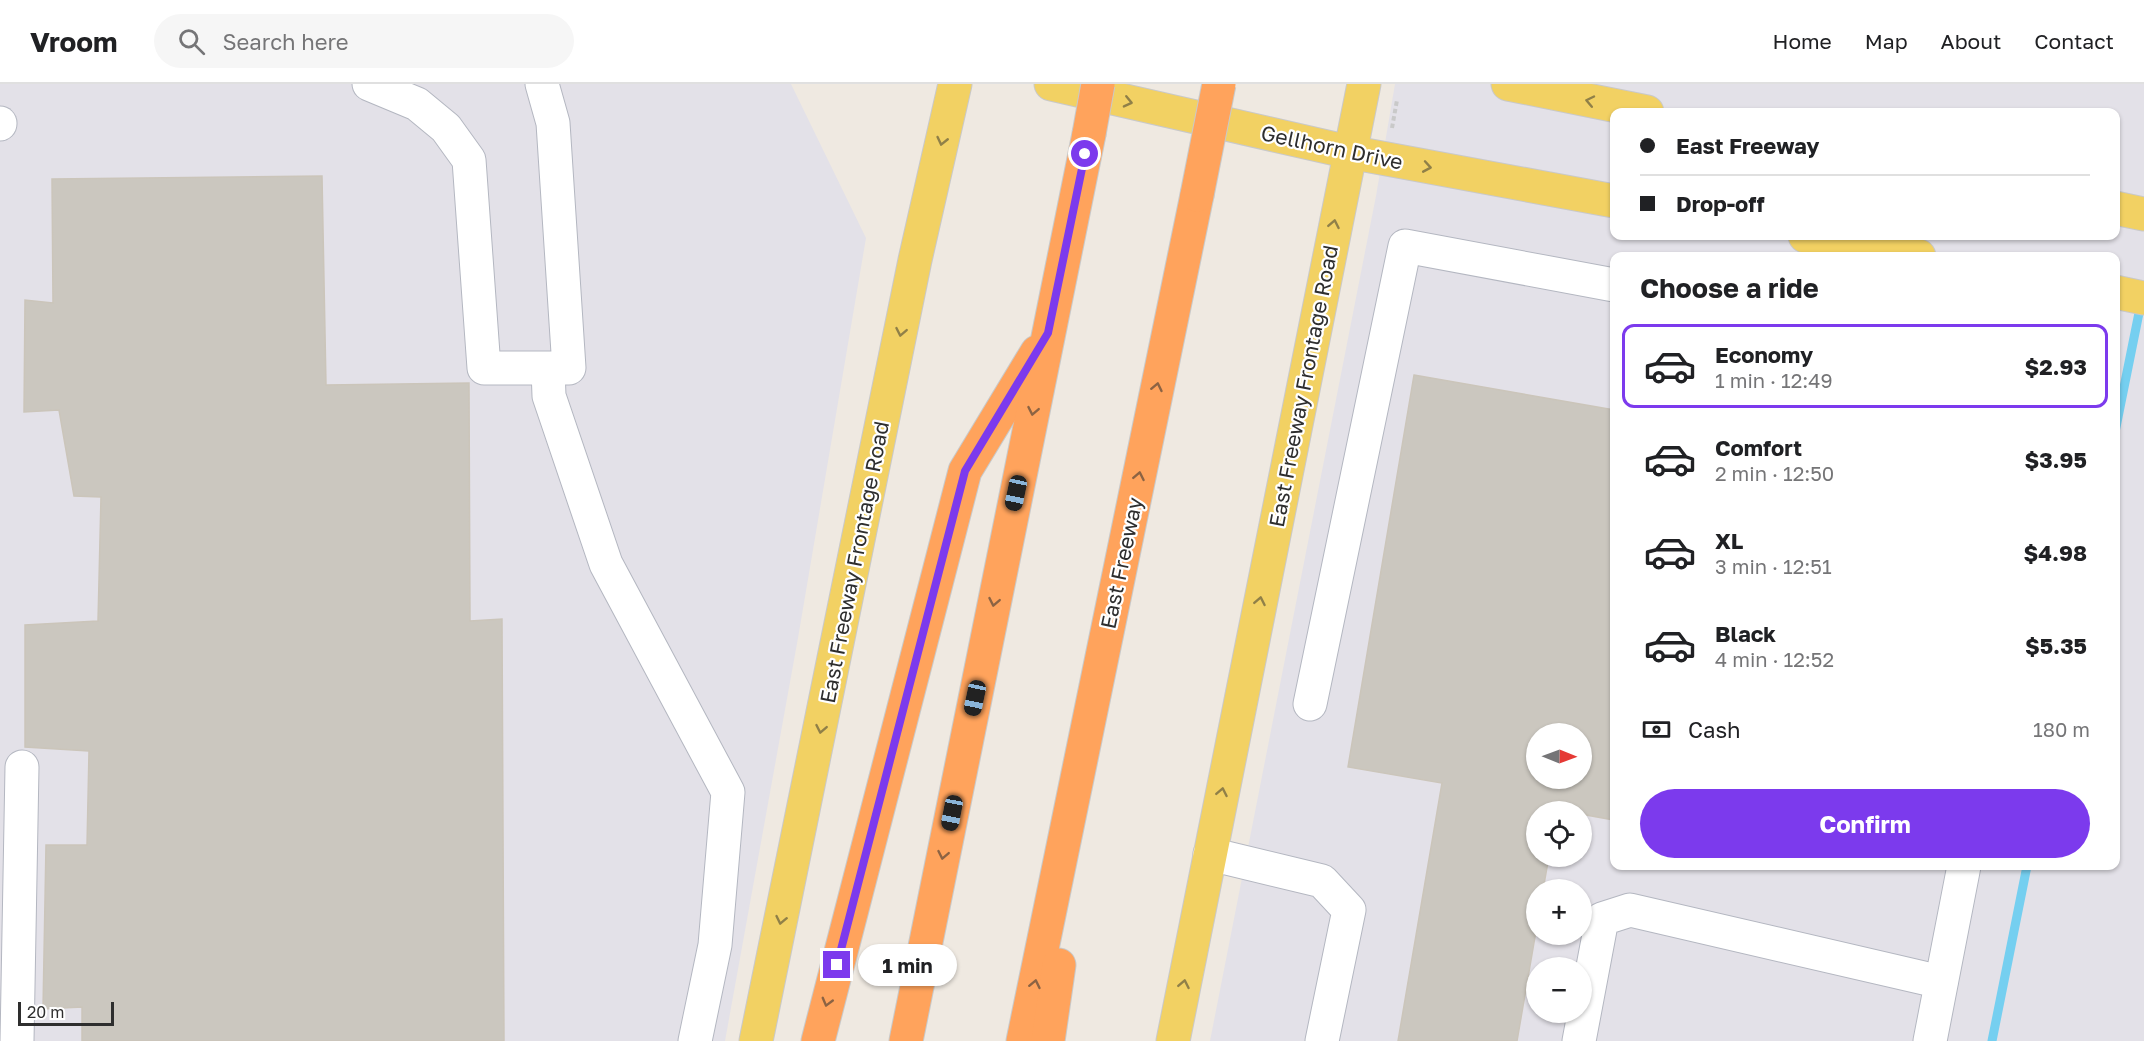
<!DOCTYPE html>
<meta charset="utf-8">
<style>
body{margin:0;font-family:"Golos Text",sans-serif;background:#f6f6f6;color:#202124;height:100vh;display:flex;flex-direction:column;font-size:22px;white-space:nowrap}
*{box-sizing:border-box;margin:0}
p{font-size:20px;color:#757577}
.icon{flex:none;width:33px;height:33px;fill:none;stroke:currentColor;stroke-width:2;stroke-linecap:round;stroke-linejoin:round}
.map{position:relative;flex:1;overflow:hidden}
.sheet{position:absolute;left:1610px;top:168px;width:510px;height:618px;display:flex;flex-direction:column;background:#fff;border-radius:12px;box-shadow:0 2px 4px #0004}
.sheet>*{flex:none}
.top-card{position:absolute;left:1610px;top:24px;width:510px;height:132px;border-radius:12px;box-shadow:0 2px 4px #0004;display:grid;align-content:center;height:132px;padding:0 30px;background:#fff}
.needle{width:39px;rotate:91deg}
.buttons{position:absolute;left:1526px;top:639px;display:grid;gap:12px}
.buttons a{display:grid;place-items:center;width:66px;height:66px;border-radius:50%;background:#fff;box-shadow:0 2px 4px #0004;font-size:30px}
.scale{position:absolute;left:18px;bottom:15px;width:96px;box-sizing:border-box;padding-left:6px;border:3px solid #2e2e2e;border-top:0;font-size:16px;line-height:21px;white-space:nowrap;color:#2e2e2e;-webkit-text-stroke:4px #fff;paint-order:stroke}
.end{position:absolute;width:27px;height:27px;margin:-14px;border:8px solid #7c3aed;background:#fff;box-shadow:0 0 0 3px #fff}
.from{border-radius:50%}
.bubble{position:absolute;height:42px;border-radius:21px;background:#fff;box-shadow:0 2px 4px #0004;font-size:20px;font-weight:700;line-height:42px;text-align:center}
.car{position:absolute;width:18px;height:36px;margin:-18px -9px;border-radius:8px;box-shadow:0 0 4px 2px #0007;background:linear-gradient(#222 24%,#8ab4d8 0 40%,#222 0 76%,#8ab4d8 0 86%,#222 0)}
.top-card b{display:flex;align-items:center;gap:21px;height:57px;font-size:22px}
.top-card b+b{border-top:2px solid #e0e0e0}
.top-card i{width:15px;height:15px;background:#202124}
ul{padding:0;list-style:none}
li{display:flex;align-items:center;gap:18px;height:84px;margin:0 12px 9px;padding:0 18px;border:3px solid transparent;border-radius:12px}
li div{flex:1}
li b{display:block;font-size:22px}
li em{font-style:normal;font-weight:700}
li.on{border-color:#7c3aed}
li>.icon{width:54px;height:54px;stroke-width:1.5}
h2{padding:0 30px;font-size:27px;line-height:72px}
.pay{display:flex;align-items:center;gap:15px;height:66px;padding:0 30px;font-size:22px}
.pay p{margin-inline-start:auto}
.cta{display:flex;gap:12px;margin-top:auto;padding:12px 30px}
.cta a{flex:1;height:69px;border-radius:36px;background:#7c3aed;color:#fff;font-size:24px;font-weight:700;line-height:69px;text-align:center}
header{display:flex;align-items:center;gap:36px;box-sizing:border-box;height:84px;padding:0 30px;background:#fff;border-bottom:2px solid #e0e0e0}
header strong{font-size:28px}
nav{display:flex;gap:33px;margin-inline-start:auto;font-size:21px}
.search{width:420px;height:54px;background:#f6f6f6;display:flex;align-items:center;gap:15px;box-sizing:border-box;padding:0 21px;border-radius:33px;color:#757577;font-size:22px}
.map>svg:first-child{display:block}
.industrial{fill:#e3e1e8;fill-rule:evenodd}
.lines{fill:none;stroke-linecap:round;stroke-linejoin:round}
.stream{stroke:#75cff0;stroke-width:9}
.building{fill:#cbc7bf;stroke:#cbc5ba;stroke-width:1.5;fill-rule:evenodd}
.minor-casing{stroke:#b4b7c1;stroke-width:35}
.major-casing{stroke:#c9c9c9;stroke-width:35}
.highway-casing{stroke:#c9c9c9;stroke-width:35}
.path{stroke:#c9c9c9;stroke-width:4;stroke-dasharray:4.5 3;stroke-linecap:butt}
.minor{stroke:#fff;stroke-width:33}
.major{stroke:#f2d163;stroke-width:33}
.highway{stroke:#ffa35c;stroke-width:33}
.highway-bridge-casing{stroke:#c9c9c9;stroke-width:35;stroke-linecap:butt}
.highway-bridge{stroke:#ffa35c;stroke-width:33}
.oneway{stroke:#908048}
.oneway2{stroke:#8c6343}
.route{stroke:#7c3aed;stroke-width:8}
.labels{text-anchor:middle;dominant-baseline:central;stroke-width:4.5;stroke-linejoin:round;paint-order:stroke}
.street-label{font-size:21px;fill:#2e2e2e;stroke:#fff}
</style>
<header>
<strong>Vroom</strong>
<div class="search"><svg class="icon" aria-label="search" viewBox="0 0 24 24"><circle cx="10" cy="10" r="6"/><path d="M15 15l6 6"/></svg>Search here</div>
<nav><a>Home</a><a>Map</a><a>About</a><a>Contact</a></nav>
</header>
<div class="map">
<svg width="2144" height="957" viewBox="0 0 2144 957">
<rect width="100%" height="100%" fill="#efe9e1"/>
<g class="industrial">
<polygon points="0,0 791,0 866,154 798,554 725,957 0,957"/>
<path d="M1395,0H2144V957H1210L1376,112ZM1614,28H2115V152H1614ZM1614,172H2115V782H1614ZM1536,650H1581V694H1536ZM1536,728H1581V772H1536ZM1536,806H1581V850H1536ZM1536,884H1581V928H1536Z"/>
</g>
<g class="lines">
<g class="stream">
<polyline points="2115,348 2141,219"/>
<polyline points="1992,957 2027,782"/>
</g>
</g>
<g class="building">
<polygon points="322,92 326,301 469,299 470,537 502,535 504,957 82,957 82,923 43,925 46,761 87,761 89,667 25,663 25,541 98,537 101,413 74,412 59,326 24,328 25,216 53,219 52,95"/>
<path d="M1414,291L1614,326V736L1581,730V728H1536V772H1549L1543,806H1536V847L1517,957H1398L1442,699L1348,683ZM1536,650H1581V694H1536Z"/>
</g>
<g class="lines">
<g class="minor-casing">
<g id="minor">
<polyline points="369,0 417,20 446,44 469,76 484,284 569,284 553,39 542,0"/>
<polyline points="0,39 0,40"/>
<polyline points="548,285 549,312 606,480 728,708 715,861 695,957"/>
<polyline points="1310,620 1405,162 1614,201"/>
<polyline points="1210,770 1322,797 1349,826 1322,957"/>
<polyline points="17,957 22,683"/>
<polyline points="1579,957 1602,835 1630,826 1941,898"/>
<polyline points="1930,957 1964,782"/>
</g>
</g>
<g class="major-casing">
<g id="major">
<polyline points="1051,0 1349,68 1614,117"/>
<polyline points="1508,0 1647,28"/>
<polyline points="2115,124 2144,130"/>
<polyline points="1805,152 1919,172"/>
<polyline points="2115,208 2144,214"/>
<polyline points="756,957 915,176 955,0"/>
<polyline points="1173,957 1364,0"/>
</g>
</g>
<g class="highway-casing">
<g id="highway">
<polyline points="818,957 965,387 1037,268"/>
<polyline points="906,957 1089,50"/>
<polyline points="1023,957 1197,111"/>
<polyline points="1048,957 1059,881"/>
</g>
</g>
<polyline class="path" points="1392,44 1397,16"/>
<use href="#minor" class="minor"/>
<use href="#major" class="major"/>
<use href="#highway" class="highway"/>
<g class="highway-bridge-casing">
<g id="highway-bridge">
<polyline points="1089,50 1098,0"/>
<polyline points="1197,111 1219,0"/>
</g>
</g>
<use href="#highway-bridge" class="highway-bridge"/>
</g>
<defs><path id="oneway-chevron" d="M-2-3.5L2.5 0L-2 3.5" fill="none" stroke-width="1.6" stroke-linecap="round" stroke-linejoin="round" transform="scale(1.5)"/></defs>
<g class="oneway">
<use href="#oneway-chevron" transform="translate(1590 17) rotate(-168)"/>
<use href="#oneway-chevron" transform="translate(1128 18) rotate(13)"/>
<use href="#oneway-chevron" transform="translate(942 57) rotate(103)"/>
<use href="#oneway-chevron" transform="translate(1427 83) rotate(10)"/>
<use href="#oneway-chevron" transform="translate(1334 140) rotate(-79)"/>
<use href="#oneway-chevron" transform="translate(901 248) rotate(101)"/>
<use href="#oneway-chevron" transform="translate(1260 517) rotate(-79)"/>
<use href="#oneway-chevron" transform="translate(821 645) rotate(101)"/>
<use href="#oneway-chevron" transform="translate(1222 708) rotate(-79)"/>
<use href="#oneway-chevron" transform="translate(781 836) rotate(102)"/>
<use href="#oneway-chevron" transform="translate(1184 900) rotate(-79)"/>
</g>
<g class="oneway2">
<use href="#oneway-chevron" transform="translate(1157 303) rotate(-78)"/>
<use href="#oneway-chevron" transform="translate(1033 327) rotate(101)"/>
<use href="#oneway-chevron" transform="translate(1139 392) rotate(-79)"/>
<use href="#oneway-chevron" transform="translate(994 518) rotate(101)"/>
<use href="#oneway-chevron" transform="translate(943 771) rotate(101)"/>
<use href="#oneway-chevron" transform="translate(1035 900) rotate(-78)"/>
<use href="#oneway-chevron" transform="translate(827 918) rotate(105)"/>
</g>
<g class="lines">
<polyline class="route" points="837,881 965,387 1048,249 1085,70"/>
</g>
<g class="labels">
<g class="street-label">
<text transform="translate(1332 63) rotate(12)">Gellhorn Drive</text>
<text transform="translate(1303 302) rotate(-79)">East Freeway Frontage Road</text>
<text transform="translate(854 478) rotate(-79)">East Freeway Frontage Road</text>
<text transform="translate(1121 479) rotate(-78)">East Freeway</text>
</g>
</g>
</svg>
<div class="buttons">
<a><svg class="needle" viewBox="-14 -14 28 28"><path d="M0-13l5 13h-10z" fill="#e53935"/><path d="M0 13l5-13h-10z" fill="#757577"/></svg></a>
<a><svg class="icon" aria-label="locate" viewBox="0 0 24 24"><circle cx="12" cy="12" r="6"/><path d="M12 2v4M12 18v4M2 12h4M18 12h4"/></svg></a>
<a>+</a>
<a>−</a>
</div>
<div class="scale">20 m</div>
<i class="end from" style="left:1085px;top:70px"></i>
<i class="end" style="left:837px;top:881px"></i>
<div class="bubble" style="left:858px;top:860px;width:99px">1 min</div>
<i class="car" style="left:1016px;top:409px;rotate:192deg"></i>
<i class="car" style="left:975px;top:614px;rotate:192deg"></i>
<i class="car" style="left:952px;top:729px;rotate:191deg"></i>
<div class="top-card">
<b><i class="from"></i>East Freeway</b>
<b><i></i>Drop-off</b>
</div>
<section class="sheet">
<h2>Choose a ride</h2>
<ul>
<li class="on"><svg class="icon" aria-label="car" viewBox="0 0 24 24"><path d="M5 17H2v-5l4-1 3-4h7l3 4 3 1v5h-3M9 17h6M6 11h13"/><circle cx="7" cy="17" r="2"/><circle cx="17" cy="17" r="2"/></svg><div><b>Economy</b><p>1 min · 12:49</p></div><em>$2.93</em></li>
<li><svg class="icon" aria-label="car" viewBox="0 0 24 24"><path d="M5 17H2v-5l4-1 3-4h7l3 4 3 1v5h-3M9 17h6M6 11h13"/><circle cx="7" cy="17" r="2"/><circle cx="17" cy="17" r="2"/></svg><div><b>Comfort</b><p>2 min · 12:50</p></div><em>$3.95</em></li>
<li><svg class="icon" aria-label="car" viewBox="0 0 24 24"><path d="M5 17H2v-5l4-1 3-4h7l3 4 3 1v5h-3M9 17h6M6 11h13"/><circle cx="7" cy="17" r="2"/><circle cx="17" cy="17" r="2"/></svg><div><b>XL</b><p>3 min · 12:51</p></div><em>$4.98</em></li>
<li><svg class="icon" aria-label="car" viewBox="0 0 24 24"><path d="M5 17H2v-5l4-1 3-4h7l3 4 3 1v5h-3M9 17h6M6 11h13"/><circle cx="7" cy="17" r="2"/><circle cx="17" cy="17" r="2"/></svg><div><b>Black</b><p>4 min · 12:52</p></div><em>$5.35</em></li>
</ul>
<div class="pay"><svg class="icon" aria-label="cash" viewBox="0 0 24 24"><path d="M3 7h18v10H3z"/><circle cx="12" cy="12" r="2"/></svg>Cash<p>180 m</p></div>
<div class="cta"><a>Confirm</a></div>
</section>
</div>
